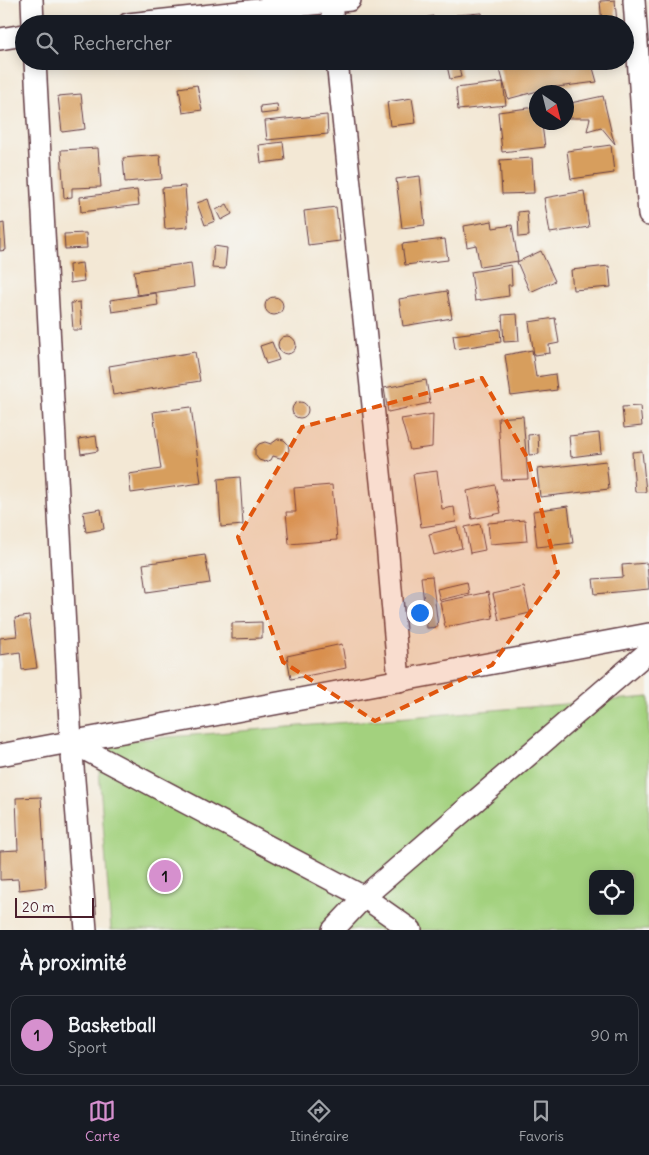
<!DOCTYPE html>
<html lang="fr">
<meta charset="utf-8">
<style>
:root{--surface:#171b24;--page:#242831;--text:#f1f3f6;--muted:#9ea1a6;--line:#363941;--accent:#d690ce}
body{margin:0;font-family:Delius,sans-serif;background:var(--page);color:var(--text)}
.controls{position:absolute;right:15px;bottom:15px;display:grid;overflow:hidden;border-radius:10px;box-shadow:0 2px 12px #0003}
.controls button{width:45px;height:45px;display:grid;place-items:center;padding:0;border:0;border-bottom:1px solid var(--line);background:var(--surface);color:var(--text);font:25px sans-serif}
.compass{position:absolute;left:529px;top:85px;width:45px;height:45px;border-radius:50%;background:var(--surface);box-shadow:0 2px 12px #0003;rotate:145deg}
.scale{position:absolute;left:15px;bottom:12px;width:79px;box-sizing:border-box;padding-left:5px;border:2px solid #4a1f2b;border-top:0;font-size:14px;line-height:18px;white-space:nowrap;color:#4a1f2b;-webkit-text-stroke:4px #f6f6f2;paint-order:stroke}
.you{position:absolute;left:419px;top:612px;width:18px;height:18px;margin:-12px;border:4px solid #fff;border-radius:50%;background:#1a73e8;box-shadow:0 0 0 8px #1a73e833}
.badge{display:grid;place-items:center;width:32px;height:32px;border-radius:50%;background:var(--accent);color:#111;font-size:16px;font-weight:700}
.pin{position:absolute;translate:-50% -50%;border:2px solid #fff;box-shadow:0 1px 5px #0006}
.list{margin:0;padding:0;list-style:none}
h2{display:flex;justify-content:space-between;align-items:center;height:65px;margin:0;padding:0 20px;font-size:21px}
h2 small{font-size:16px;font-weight:400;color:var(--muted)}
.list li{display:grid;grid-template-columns:32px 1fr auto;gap:15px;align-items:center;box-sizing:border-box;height:80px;margin:0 10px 10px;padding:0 10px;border:1px solid var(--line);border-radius:15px}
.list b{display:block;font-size:19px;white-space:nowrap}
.list p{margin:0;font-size:16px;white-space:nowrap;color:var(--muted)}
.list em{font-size:16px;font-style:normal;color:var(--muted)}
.icon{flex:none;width:28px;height:28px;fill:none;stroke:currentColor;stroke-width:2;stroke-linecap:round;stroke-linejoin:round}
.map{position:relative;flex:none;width:649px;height:930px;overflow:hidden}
.search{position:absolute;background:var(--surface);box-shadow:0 2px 12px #0003;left:15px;right:15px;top:15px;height:55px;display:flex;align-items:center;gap:12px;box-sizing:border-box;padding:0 18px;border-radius:28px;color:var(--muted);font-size:19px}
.sheet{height:155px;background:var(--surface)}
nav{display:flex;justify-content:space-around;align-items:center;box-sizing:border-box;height:70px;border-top:1px solid var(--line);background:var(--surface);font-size:14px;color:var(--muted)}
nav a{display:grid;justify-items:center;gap:2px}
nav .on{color:var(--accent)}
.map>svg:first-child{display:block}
.green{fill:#a3d17e;stroke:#767854;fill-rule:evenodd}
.building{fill:#d79e5d}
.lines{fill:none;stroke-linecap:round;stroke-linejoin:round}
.street-casing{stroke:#633d44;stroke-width:24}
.street{stroke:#fff;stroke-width:21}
.marked{fill:#e0560e;fill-opacity:0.2;stroke:#e0560e;stroke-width:4;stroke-dasharray:10 6;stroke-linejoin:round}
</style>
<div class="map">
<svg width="649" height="930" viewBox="0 0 649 930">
<rect width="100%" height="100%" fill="#f6f6f2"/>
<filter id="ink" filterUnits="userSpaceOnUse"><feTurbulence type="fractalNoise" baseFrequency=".02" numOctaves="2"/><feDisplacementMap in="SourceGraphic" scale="10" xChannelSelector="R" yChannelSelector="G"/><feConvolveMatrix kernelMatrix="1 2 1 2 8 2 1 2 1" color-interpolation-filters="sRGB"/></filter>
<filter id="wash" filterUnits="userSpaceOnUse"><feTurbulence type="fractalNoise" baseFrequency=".0096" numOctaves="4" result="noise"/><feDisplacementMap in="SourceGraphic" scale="20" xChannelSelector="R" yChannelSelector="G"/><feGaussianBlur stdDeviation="1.12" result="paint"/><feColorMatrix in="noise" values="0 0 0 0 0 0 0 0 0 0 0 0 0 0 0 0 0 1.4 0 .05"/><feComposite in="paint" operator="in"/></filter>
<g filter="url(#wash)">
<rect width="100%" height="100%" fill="#f3e8d5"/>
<!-- green -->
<path class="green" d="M 649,697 L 649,930 L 111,930 L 97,743 ZM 593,874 L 630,874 L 630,911 L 593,911 Z"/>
<g id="blocks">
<!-- building -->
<g class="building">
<path d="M 615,0 L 617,24 L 602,24 L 600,1 Z"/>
<path d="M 482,13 L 483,24 L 457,24 L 456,15 Z"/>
<path d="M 433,16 L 434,24 L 402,24 L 402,23 Z"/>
<path d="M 446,61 L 458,61 L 461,77 L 450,79 Z"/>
<path d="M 591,61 L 597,82 L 549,88 L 508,99 L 498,62 Z"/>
<path d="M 503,82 L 506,105 L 458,110 L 456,88 Z"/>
<path d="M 197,85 L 202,110 L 183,113 L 179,88 Z"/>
<path d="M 81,94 L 85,129 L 62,132 L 58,96 Z"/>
<path d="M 603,96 L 612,135 L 615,144 L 601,127 L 587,131 L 590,118 L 566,118 L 566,104 Z"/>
<path d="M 412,98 L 416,123 L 390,126 L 387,102 Z"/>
<path d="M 277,104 L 278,112 L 261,114 L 260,106 Z"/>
<path d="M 536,107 L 536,122 L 548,122 L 542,125 L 545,147 L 502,152 L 498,112 Z"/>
<path d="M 327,115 L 328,134 L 267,140 L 265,121 Z"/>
<path d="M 283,142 L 285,160 L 261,163 L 259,145 Z"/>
<path d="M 611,145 L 614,173 L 571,179 L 567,151 Z"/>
<path d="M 98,148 L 101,187 L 72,188 L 72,197 L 64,198 L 61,150 Z"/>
<path d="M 160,155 L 162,179 L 125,182 L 123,158 Z"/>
<path d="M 532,158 L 534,193 L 502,194 L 500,160 Z"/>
<path d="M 420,176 L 425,225 L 402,228 L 396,179 Z"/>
<path d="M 185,186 L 188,227 L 165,229 L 162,188 Z"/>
<path d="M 137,190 L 139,205 L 81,212 L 80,197 Z"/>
<path d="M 584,191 L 589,227 L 550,233 L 544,198 Z"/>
<path d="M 208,199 L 215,221 L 205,225 L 197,203 Z"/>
<path d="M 227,204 L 232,214 L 221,220 L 216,210 Z"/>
<path d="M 336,207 L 340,241 L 308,245 L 304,211 Z"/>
<path d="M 527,211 L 529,236 L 519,237 L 518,212 Z"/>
<path d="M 492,221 L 493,228 L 512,225 L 518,261 L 480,267 L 476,245 L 467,247 L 464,226 Z"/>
<path d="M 4,223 L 6,250 L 0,251 L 0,224 Z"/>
<path d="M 86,233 L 87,248 L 65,249 L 64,234 Z"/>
<path d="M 445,239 L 448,260 L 405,265 L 402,244 Z"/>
<path d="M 214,246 L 227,248 L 225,269 L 212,268 Z"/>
<path d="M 541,251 L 555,281 L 530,292 L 517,262 Z"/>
<path d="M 82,263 L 84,281 L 70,283 L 69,265 Z"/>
<path d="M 191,263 L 194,287 L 137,295 L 134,271 Z"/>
<path d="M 511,265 L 512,285 L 508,285 L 509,296 L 475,301 L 471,272 Z"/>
<path d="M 609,266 L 611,287 L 573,290 L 571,270 Z"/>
<path d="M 447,291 L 452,318 L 403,326 L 399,299 Z"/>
<path d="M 156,293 L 158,305 L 112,312 L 110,300 Z"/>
<circle cx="274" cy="306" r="9"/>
<path d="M 80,302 L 82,330 L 73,330 L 71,303 Z"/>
<path d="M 517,314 L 519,341 L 504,342 L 502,315 Z"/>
<path d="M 555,318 L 559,343 L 549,345 L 550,353 L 534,355 L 529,322 Z"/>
<path d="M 500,329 L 501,342 L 455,349 L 453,335 Z"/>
<circle cx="287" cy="345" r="9"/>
<path d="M 272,342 L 279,360 L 266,364 L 260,346 Z"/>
<path d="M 532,350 L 536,377 L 555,374 L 557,390 L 511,396 L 505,355 Z"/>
<path d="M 195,352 L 200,381 L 113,395 L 109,366 Z"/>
<path d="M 426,380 L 430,403 L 388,412 L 384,388 Z"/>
<circle cx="300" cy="410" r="8"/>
<path d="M 640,406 L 642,426 L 624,428 L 622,407 Z"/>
<path d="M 191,407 L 201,483 L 131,493 L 129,474 L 161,469 L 153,412 Z"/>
<path d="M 433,414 L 432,447 L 410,450 L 401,419 Z"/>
<path d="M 523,416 L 528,479 L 502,480 L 498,418 Z"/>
<path d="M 599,433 L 601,453 L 571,457 L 569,436 Z"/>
<path d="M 538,434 L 539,454 L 529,455 L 528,435 Z"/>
<path d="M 96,436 L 98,451 L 81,454 L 79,439 Z"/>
<path d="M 278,439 L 284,440 L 288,444 L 289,450 L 286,456 L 280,458 L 273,456 L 271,460 L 265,462 L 259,460 L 255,455 L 255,449 L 259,444 L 265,442 L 271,444 Z"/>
<path d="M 642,451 L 646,492 L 635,492 L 632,452 Z"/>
<path d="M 606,461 L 609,489 L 540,497 L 537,469 Z"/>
<path d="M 437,471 L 442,509 L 454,507 L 456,522 L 421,527 L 413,474 Z"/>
<path d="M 240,477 L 243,525 L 221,527 L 218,479 Z"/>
<path d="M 332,485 L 337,540 L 289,544 L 286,512 L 296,512 L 294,488 Z"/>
<path d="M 495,485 L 501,513 L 472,519 L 467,491 Z"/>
<path d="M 568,506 L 573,543 L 537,547 L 533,511 Z"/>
<path d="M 101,509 L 104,529 L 86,532 L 83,512 Z"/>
<path d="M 525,520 L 527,541 L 490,544 L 488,523 Z"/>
<path d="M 480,524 L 485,550 L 470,553 L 465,527 Z"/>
<path d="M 457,527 L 462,548 L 434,555 L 429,534 Z"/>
<path d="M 205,555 L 210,583 L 147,592 L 143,564 Z"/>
<path d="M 647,563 L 649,589 L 595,594 L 593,579 L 623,577 L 622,565 Z"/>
<path d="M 432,576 L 438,627 L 427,628 L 421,577 Z"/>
<path d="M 467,582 L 469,593 L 440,600 L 437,589 Z"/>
<path d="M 524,587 L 530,613 L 499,620 L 493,594 Z"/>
<path d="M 488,592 L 493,618 L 445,627 L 440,602 Z"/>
<path d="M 29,616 L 37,668 L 22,670 L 20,652 L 0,655 L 0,638 L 17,636 L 15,618 Z"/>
<path d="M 262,622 L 262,638 L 232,639 L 232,623 Z"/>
<path d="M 342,644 L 346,668 L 291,679 L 287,656 Z"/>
<path d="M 41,797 L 46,887 L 19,890 L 18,879 L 0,880 L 0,851 L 18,850 L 16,798 Z"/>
</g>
</g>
</g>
<g filter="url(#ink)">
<use href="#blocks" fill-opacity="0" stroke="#633d44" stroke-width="1"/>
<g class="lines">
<defs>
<g id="street">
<path d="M 32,0 L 33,24"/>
<path d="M 634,0 L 649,215"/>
<path d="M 331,2 L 333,24"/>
<path d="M 128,24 L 350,0"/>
<path d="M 0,39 L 24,35"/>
<path d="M 35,61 L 71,742 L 86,930"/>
<path d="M 337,61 L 385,520 L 399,681"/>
<path d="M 71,742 L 364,897 L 411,930"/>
<path d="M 0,755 L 649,634"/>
<path d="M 333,930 L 364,897 L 649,651"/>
</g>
</defs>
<!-- street casing -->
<use href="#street" class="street-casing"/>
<!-- street -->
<use href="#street" class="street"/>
</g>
</g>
<!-- marked area -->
<path class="marked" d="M 482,378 L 528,459 L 558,573 L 492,665 L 375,721 L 283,662 L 238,537 L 302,427 Z"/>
</svg>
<div class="controls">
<button><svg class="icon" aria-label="locate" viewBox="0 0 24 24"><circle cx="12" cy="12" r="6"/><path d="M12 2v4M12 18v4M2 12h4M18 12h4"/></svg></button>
</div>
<svg class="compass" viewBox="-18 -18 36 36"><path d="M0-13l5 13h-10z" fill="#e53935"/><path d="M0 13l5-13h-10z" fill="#9ea1a6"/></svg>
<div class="scale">20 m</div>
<div class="you"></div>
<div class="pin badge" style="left:165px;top:876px">1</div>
<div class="search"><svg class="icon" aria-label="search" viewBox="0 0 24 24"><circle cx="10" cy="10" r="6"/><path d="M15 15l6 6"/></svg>Rechercher</div>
</div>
<section class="sheet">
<h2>À proximité<small></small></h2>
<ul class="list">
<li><span class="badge">1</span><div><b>Basketball</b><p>Sport</p></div><em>90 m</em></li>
</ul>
</section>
<nav>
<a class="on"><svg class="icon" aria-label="map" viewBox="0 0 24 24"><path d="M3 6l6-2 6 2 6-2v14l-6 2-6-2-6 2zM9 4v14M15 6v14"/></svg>Carte</a>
<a><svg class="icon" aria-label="directions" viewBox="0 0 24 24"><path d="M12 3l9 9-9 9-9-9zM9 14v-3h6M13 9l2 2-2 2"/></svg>Itinéraire</a>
<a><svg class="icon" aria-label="saved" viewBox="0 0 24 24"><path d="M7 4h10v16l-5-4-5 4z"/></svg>Favoris</a>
</nav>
